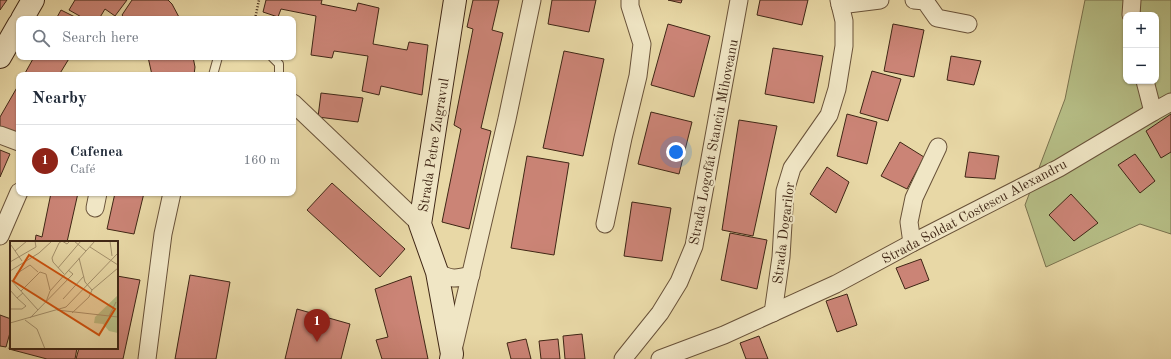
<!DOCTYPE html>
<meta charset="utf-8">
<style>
:root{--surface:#fff;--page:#f6f6f7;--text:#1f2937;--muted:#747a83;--line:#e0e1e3;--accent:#8f2418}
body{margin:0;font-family:"Old Standard TT",serif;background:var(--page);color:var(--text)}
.controls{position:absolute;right:12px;top:12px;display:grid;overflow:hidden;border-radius:8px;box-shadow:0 1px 3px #0004}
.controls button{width:36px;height:36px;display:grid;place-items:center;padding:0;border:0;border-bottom:1px solid var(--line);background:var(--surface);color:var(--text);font:20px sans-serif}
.you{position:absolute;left:676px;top:152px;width:14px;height:14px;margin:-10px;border:3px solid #fff;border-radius:50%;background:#1a73e8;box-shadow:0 0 0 6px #1a73e833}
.badge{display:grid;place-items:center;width:26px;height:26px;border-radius:50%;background:var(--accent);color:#fff;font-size:13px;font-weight:700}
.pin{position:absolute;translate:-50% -33px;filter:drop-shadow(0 1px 2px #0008)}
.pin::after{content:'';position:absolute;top:21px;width:14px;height:12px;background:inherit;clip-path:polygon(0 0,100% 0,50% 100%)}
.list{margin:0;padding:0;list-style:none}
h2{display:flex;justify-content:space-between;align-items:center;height:52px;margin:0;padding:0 16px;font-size:17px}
h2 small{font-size:13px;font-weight:400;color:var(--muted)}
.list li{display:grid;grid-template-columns:26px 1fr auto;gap:12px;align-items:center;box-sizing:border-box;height:72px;padding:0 16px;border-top:1px solid var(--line)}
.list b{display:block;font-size:15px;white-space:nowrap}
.list p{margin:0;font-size:13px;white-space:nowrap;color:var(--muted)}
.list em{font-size:13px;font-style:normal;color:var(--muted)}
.icon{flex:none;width:22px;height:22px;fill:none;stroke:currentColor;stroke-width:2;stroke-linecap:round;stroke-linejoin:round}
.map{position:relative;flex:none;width:1171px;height:359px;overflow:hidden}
.search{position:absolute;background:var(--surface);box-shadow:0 1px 3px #0004;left:16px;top:16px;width:280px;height:44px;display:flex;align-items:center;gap:10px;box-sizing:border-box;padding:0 14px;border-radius:8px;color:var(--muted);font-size:15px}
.panel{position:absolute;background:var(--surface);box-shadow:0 1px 3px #0004;left:16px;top:72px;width:280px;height:124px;border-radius:8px}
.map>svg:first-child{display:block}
.green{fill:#b6be86;stroke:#7a724e;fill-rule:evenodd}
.building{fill:#cb8476;stroke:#3f2615}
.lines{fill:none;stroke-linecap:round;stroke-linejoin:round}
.lane-casing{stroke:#695239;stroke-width:10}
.street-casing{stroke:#695239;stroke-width:19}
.secondary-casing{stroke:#3f2615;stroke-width:24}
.path{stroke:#3f2615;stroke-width:2.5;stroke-dasharray:1 2;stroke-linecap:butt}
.lane{stroke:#f0e6c5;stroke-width:8}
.street{stroke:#f0e6c5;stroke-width:17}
.secondary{stroke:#f0e6c5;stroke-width:22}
.labels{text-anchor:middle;stroke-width:4;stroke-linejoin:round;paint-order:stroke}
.street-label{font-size:14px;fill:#3f2615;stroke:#f0e6c5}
.inset-road{fill:none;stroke:#a4916c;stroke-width:1}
.view{fill:#cf510d;fill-opacity:0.15;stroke:#cf510d;stroke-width:2}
.inset-edge{fill:none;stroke:#3f2615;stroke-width:2}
</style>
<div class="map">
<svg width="1171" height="359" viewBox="0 0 1171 359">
<rect width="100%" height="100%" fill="#e8d8a6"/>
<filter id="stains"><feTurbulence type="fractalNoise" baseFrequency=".005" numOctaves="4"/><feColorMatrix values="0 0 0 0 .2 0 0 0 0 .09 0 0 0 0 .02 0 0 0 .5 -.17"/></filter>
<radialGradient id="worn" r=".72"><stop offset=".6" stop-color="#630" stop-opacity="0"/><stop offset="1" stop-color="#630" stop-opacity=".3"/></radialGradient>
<!-- green -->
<path class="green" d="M 1085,0 L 1171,0 L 1171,234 L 1140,224 L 1046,267 L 1025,205 L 1065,99 ZM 1126,15 L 1156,15 L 1156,81 L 1126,81 Z"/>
<!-- building -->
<g class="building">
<path d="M 0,0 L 7,0 L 0,10 Z"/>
<path d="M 75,0 L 127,0 L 115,16 L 105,9 L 99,19 L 85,19 L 69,10 Z"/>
<path d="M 132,0 L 168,0 L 172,4 L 180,19 L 125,19 L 122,15 Z"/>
<path d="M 266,0 L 322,0 L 321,4 L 356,11 L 358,3 L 379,8 L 373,44 L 407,50 L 409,42 L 428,45 L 422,95 L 381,86 L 379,95 L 362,91 L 368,56 L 334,51 L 332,58 L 311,55 L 316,16 L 281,9 L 278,17 L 263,12 Z"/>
<path d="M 473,0 L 499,0 L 492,30 L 503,33 L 481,128 L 491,131 L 469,229 L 442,222 L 461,129 L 454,125 L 473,29 L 467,27 Z"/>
<path d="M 552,0 L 596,0 L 589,32 L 548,24 Z"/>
<path d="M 668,0 L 682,0 L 681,3 Z"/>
<path d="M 760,0 L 808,0 L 802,25 L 757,15 Z"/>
<path d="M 61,10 L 79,19 L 56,19 Z"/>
<path d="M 668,24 L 710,36 L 694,97 L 651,85 Z"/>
<path d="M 893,24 L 924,30 L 914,77 L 884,71 Z"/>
<path d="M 773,48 L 823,56 L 814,103 L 765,94 Z"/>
<path d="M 564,51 L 604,59 L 583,156 L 543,148 Z"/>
<path d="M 951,56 L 981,61 L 974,85 L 947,80 Z"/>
<path d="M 34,57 L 70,57 L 59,75 L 24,75 Z"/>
<path d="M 148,57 L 193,57 L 195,67 L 194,75 L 152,75 Z"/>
<path d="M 872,71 L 901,79 L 888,121 L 860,113 Z"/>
<path d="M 19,84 L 19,136 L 0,127 L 0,117 Z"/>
<path d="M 321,93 L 363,98 L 358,122 L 318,117 Z"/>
<path d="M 651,112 L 692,122 L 679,174 L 638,164 Z"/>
<path d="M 847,114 L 877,122 L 867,164 L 837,156 Z"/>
<path d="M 1171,114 L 1171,152 L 1161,158 L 1146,131 Z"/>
<path d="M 739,120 L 777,126 L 753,236 L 722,230 Z"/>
<path d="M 900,142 L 924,157 L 907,189 L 881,176 Z"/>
<path d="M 0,150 L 10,154 L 0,177 Z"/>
<path d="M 969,152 L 999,156 L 995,179 L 965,177 Z"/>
<path d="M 1135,154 L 1155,181 L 1140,193 L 1118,165 Z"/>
<path d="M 527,156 L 569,163 L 554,255 L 511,248 Z"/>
<path d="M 827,167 L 849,182 L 836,213 L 810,194 Z"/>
<path d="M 332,183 L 405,249 L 380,277 L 307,210 Z"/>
<path d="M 51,193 L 78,193 L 67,242 L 35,242 L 36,235 L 42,237 Z"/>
<path d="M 115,193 L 144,193 L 134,234 L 107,229 Z"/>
<path d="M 1071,194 L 1098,223 L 1074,241 L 1049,215 Z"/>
<path d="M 632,202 L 671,208 L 662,261 L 624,256 Z"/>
<path d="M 730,233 L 767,240 L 757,289 L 721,280 Z"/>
<path d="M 921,259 L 929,280 L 905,289 L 896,268 Z"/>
<path d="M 190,275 L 230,282 L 216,359 L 175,359 Z"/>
<path d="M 117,276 L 140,280 L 123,359 L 76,359 L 79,348 L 117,348 Z"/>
<path d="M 411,276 L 428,359 L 382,359 L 376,340 L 388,337 L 375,289 Z"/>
<path d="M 847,294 L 857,325 L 837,332 L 826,301 Z"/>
<path d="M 297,309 L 350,324 L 341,359 L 285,359 Z"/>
<path d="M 0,315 L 11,319 L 11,329 L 6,347 L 0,346 Z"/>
<path d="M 582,334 L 585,359 L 565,359 L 563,336 Z"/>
<path d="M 759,336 L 768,359 L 746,359 L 740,343 Z"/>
<path d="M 11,339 L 11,348 L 77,348 L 75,359 L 47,359 L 9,349 Z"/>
<path d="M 526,339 L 531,359 L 511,359 L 507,343 Z"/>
<path d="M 558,339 L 560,359 L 541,359 L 539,341 Z"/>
</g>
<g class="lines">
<defs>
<g id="lane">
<path d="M 272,57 L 279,64 L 279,75"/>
<path d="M 213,75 L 218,57"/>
</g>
<g id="street">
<path d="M 914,0 L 925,1 L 937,18 L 968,24"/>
<path d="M 840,5 L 880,0"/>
<path d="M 1131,15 L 1132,0"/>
<path d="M 1145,81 L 1153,112"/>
<path d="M 293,103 L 420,224"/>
<path d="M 0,135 L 19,142"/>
<path d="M 95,208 L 98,193"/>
<path d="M 605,224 L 623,138 L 638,76 L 642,44 L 630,6 L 630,0"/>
<path d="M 0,236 L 19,192"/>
<path d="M 912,243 L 909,222 L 914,198 L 938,147"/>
<path d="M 437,272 C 451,280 456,279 471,275"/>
<path d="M 773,313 L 781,257 L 785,191 L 792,168 L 829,115 L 837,89 L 844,46 L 844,21 L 839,0"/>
<path d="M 453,350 L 507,119 L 532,0"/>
<path d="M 147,359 L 163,234 L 172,193"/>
<path d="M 623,359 L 660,313 L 679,282 L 694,246 L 739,0"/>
<path d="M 660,359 L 724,335 L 836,284 L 912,243 L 1059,168 L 1153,112 L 1171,102"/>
</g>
<g id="secondary">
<path d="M 22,19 L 33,0"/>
<path d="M 0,57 L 19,24"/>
<path d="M 451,359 L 452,354 L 437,272 L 420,224 L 455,0"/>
</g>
</defs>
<!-- lane casing -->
<use href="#lane" class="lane-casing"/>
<!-- street casing -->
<use href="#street" class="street-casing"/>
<!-- secondary casing -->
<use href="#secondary" class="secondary-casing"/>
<!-- path -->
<path class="path" d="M 255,19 L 259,0"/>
<!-- lane -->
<use href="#lane" class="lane"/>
<!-- street -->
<use href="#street" class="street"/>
<!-- secondary -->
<use href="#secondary" class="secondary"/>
</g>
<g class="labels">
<!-- street labels -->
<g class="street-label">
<text transform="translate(713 142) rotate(-79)" y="5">Strada Logofăt Stanciu Mihoveanu</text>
<text transform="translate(433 145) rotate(-81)" y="5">Strada Petre Zugravul</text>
<text transform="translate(974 211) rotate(-28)" y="5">Strada Soldat Costescu Alexandru</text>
<text transform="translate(783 233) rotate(-83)" y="5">Strada Dogarilor</text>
</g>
</g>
<!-- overview -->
<g transform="translate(10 241)">
<rect width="108" height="108" fill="#e8d8a6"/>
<path d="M 108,54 L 108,92 L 99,90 L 93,83 L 84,82 L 85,76 Z" fill="#b6be86"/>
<path class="inset-road" d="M 64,0 L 76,10M 100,0 L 102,15M 1,4 L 12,20M 80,6 L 108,24M 5,10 L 17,0M 69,17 L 75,41 L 82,49M 0,21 L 26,6 L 25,0M 48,27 L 71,0M 0,30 L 29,12 L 42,0M 6,33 L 20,24 L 28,31M 54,33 L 43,21 L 42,17 L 49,2 L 52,0 L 57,3 L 60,0M 0,38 L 28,69M 0,49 L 7,57 L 13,52M 11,50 L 30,31 L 36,33 L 40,49M 53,58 L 74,35M 36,61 L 40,50 L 85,0M 0,68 L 12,68 L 16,65 L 7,57M 47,69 L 108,76M 62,72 L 79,56 L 82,49 L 108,27M 99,75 L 106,61M 20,77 L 63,33 L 58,29M 15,79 L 27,88 L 35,108M 0,82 L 56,66 L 108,12"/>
<path class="view" d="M 19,14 L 105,68 L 89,94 L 3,40 Z"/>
<rect width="108" height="108" class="inset-edge"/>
</g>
<rect width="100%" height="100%" filter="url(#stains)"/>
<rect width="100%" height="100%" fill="url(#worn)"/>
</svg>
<div class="controls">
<button>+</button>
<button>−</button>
</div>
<div class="you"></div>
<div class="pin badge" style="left:317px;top:342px">1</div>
<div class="search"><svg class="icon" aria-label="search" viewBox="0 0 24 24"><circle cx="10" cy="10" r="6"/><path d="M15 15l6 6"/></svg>Search here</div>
<section class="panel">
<h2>Nearby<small></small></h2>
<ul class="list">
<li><span class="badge">1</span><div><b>Cafenea</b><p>Café</p></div><em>160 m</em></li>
</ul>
</section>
</div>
